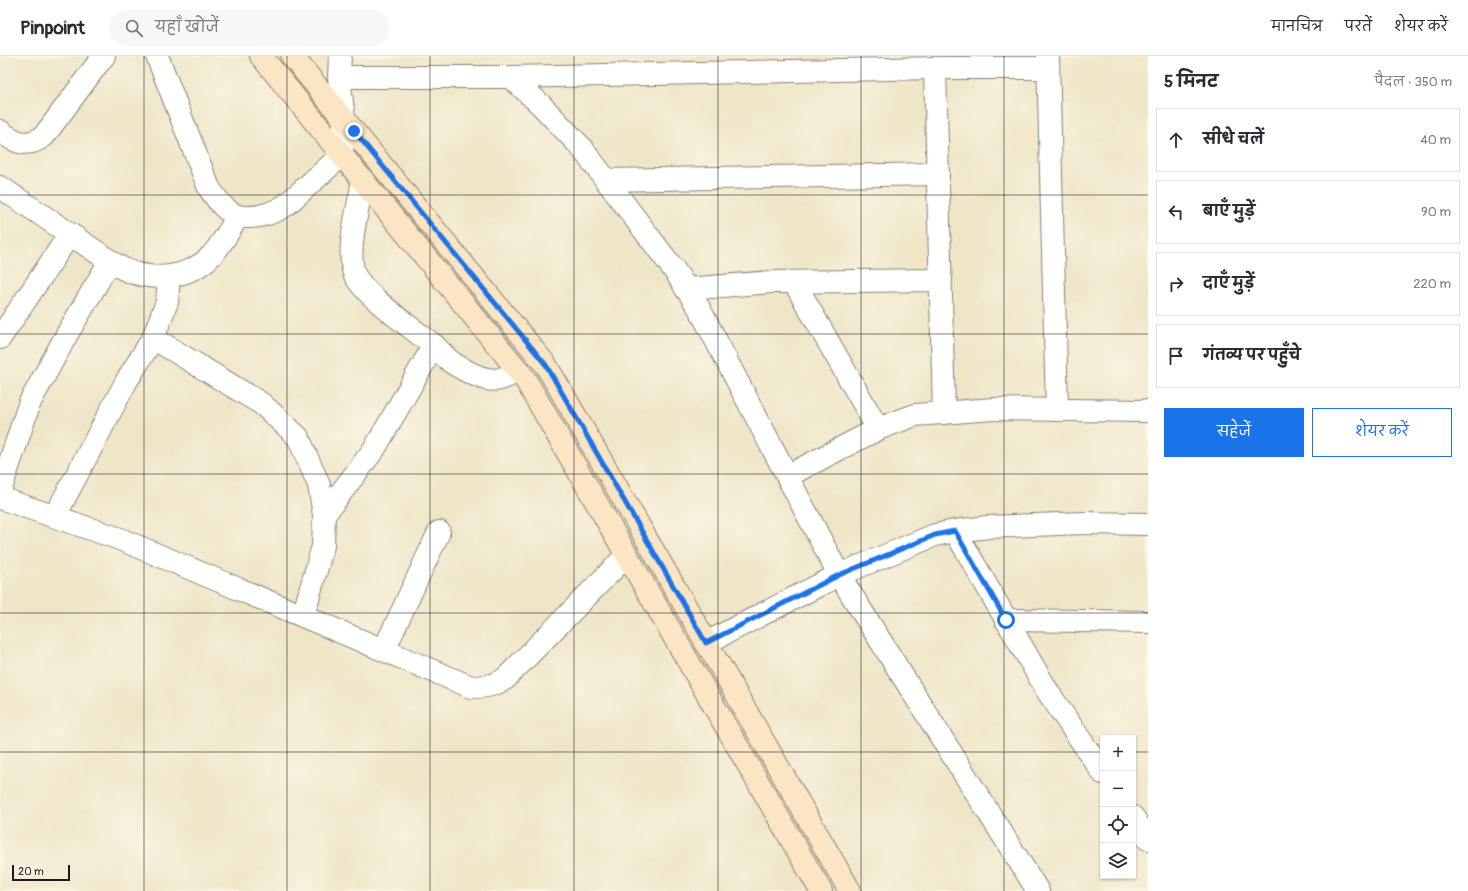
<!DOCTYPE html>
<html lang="hi">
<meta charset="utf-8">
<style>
:root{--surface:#fff;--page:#f7f7f7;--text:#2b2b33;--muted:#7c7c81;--line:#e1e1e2;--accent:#1a73e8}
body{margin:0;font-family:Pangolin,"Playpen Sans Deva",sans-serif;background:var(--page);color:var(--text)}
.controls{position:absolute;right:12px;bottom:12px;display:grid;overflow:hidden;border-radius:0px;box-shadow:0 1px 3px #0004}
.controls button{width:36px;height:36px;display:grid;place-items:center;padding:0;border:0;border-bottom:1px solid var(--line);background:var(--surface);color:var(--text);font:20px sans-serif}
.scale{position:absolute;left:12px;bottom:10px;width:58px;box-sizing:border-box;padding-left:4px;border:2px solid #1c1c1c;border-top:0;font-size:11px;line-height:14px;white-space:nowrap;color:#1c1c1c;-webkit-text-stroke:3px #fcf5e5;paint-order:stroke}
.stop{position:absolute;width:12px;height:12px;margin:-9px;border:3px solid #1a73e8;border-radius:50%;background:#fff}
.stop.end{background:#1a73e8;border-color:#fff;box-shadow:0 1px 4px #0008}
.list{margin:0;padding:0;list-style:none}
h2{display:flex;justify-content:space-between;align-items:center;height:52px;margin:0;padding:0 16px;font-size:17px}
h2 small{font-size:13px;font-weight:400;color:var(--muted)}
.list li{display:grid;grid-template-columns:26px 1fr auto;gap:12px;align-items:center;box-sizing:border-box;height:64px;margin:0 8px 8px;padding:0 8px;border:1px solid var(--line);border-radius:0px}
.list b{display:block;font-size:15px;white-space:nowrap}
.list em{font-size:13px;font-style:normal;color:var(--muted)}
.actions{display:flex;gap:8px;padding:12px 16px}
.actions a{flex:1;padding:9px 0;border:1px solid var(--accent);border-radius:0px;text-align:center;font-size:14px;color:var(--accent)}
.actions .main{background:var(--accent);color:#fff}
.icon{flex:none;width:22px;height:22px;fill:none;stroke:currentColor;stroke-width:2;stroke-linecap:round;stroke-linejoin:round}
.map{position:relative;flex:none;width:1148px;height:835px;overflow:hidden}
header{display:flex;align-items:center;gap:24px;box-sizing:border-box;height:56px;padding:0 20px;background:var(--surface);border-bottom:1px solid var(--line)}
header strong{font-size:19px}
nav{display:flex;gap:22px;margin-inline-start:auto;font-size:14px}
.search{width:280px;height:36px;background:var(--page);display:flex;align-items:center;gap:10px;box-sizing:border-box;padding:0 14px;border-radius:22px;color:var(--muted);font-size:15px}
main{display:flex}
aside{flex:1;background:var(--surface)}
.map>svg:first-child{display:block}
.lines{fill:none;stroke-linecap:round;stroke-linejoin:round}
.street-casing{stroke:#868172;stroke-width:24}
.secondary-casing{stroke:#868172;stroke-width:24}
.street{stroke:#fff;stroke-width:22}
.secondary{stroke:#fce5c4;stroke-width:22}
.route{stroke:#1a73e8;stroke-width:5}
.grid{fill:none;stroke:#1c1c1c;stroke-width:1;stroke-opacity:0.55}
</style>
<header>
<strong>Pinpoint</strong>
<div class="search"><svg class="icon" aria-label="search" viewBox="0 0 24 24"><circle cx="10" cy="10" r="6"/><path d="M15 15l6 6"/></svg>यहाँ खोजें</div>
<nav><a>मानचित्र</a><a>परतें</a><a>शेयर करें</a></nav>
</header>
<main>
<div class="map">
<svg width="1148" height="835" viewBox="0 0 1148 835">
<rect width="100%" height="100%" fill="#fcf5e5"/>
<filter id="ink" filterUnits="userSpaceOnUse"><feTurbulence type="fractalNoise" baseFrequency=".025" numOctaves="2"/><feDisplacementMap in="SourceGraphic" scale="8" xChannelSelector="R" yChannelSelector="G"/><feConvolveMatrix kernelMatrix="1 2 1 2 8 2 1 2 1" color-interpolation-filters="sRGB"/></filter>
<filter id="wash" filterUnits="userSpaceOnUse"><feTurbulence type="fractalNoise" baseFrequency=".012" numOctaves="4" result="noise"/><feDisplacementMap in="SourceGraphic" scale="16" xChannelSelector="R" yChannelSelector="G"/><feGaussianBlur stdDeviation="0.9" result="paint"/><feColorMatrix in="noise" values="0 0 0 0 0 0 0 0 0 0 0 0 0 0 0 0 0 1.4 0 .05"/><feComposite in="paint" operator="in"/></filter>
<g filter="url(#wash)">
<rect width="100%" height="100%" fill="#efe6c8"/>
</g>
<g filter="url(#ink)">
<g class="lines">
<defs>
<g id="street">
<path d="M 157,0 L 209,132 C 216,142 225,156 238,160 C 241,161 245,161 248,161 C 263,161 274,157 286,149 L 342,99 L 344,62 L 339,21 L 340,0"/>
<path d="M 1048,0 L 1057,354"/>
<path d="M 935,12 L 944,357"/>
<path d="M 339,21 L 511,21 L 935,12 L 1047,12"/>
<path d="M 511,21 L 542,50 L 581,91 L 675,215 L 699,252 L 839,519 L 1038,835"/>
<path d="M 0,75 C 16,87 27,92 44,80 L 96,10 L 104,0"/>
<path d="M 363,124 C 359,149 346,194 354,217 C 362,238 413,273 432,288 C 440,294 446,303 454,308 C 464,314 476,321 487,323 C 499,326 509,320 518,314"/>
<path d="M 606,124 L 938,118"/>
<path d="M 0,131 L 110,205 C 115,208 121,212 126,214 C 155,226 190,222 212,199 C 222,188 230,173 238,160"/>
<path d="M 794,226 L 878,373"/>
<path d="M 686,233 L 771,226 L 941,224"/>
<path d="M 0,282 L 70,178"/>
<path d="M 153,282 L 262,348 L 298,381 L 319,429 L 324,459 L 323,490 L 303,560"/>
<path d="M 787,420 L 878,373 L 915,359 L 993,353 L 1148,355"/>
<path d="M 0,435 L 30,346 L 66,280 L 110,205"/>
<path d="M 0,442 L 120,483 L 471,631 C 485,631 493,630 505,623 L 627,499"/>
<path d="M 324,459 L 375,392 L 434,289"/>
<path d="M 55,460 L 126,326 L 153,282 L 167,246 L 169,221"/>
<path d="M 955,475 L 1048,636 L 1103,717"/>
<path d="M 1006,564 L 1148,566"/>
<path d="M 706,587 L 839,519 L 935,479 L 955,475 L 988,471 L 1083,467 L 1148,468"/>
<path d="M 384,594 L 439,476"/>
<path d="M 1133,761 L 1148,783"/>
</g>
<g id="secondary">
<path d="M 261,0 L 525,323 L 821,835"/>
<path d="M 292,0 L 546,309 L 850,835"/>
</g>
</defs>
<!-- street casing -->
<use href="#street" class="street-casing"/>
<!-- secondary casing -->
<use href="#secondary" class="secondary-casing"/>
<!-- street -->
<use href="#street" class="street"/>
<!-- secondary -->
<use href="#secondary" class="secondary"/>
</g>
</g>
<g class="lines" filter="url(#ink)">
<!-- route -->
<path class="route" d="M 354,75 L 546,309 L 706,587 L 839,519 L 935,479 L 955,475 L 1006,564"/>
</g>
<!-- grid -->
<path class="grid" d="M 144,0 L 144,835M 287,0 L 287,835M 430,0 L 430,835M 574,0 L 574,835M 718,0 L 718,835M 861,0 L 861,835M 1004,0 L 1004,835M 0,139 L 1148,139M 0,278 L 1148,278M 0,418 L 1148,418M 0,557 L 1148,557M 0,696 L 1103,696M 1133,696 L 1148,696"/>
</svg>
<div class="controls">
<button>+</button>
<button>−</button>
<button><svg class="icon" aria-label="locate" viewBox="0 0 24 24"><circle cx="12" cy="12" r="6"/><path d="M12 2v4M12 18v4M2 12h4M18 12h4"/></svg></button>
<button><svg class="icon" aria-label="layers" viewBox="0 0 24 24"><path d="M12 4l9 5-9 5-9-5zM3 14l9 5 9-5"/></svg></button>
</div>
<div class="scale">20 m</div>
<div class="stop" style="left:1006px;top:564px"></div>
<div class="stop end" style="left:354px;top:75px"></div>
</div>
<aside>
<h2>5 मिनट<small>पैदल · 350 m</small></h2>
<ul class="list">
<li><svg class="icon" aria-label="ahead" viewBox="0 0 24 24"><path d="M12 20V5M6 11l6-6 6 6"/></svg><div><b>सीधे चलें</b></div><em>40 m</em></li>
<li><svg class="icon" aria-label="left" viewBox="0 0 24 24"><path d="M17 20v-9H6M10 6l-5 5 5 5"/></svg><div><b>बाएँ मुड़ें</b></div><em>90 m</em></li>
<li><svg class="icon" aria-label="right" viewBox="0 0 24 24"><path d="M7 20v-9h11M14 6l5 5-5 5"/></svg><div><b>दाएँ मुड़ें</b></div><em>220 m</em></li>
<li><svg class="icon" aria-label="arrive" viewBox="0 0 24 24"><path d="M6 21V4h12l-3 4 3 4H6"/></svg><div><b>गंतव्य पर पहुँचे</b></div></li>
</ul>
<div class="actions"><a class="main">सहेजें</a><a>शेयर करें</a></div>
</aside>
</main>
